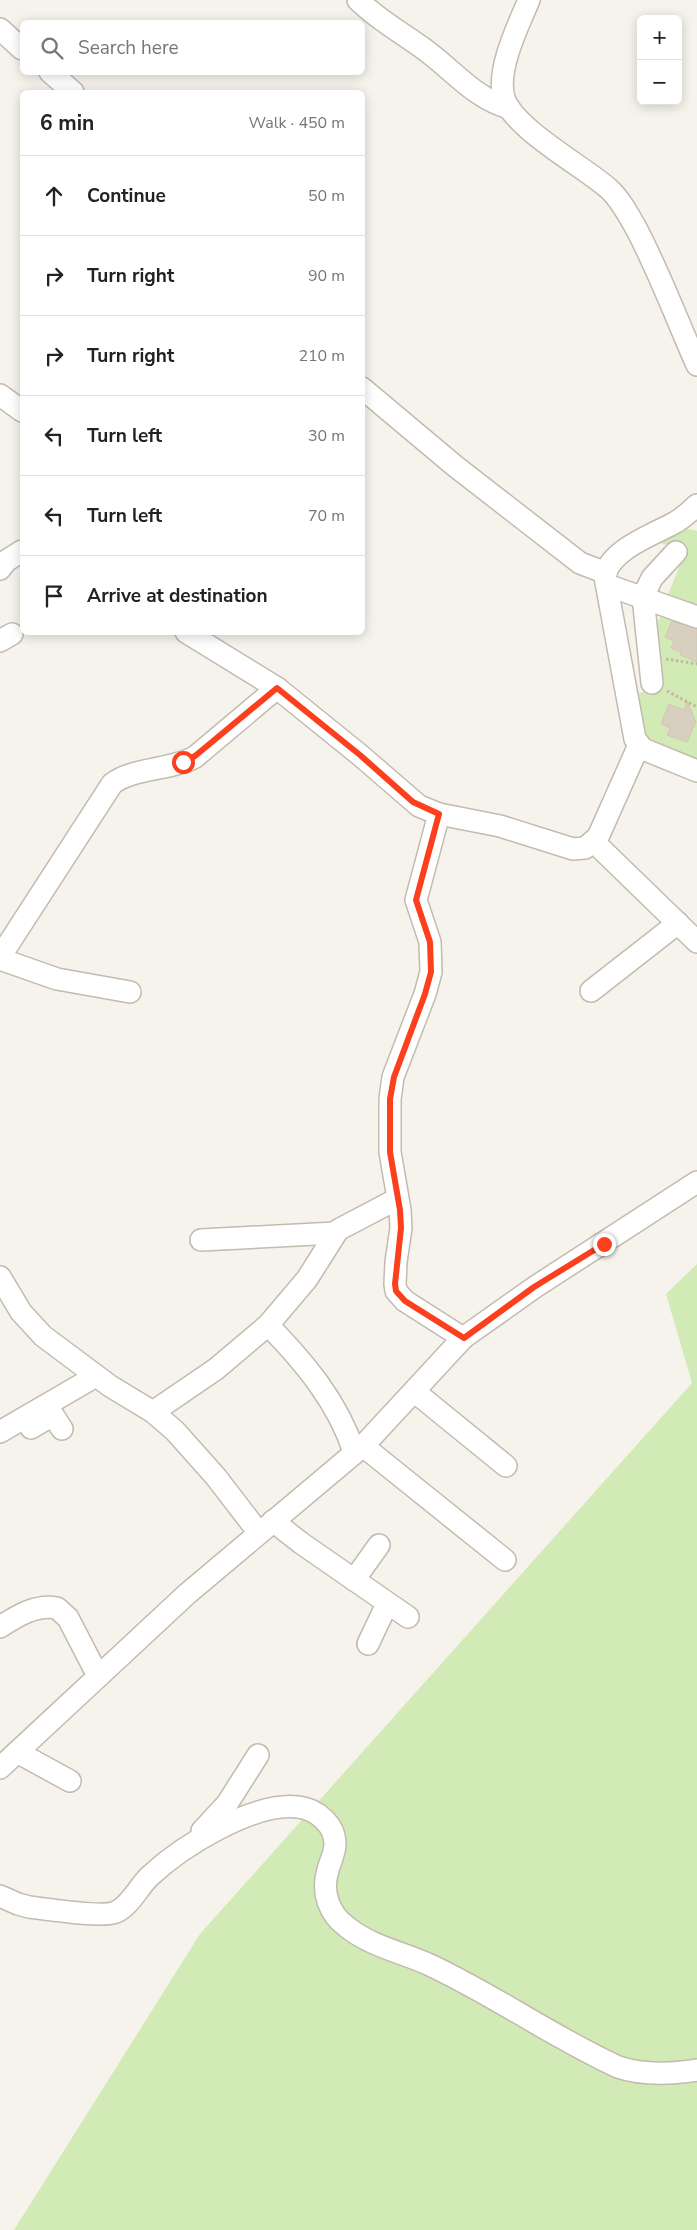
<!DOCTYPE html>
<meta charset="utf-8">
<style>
:root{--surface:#fff;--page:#f2f2f2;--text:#222;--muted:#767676;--line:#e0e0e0}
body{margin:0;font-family:"Nunito Sans",sans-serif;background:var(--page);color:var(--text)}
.controls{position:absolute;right:15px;top:15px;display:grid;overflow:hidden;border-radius:8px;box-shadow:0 2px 12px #0003}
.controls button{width:45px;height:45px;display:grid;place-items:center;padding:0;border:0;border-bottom:1px solid var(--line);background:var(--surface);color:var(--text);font:25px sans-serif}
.stop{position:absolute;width:15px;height:15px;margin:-11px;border:4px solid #fc3f1d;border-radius:50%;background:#fff}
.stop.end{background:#fc3f1d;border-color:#fff;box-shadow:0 1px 5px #0008}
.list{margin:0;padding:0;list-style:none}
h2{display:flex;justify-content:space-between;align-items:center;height:65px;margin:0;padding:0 20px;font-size:21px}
h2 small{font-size:16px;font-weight:400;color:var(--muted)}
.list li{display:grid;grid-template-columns:32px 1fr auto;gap:15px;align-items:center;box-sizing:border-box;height:80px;padding:0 20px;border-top:1px solid var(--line)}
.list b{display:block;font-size:19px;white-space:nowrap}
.list em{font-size:16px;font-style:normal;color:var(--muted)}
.icon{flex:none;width:28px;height:28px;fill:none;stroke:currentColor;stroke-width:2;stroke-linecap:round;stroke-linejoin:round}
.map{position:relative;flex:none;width:697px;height:2230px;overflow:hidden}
.search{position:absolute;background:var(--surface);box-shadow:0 2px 12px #0003;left:20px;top:20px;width:345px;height:55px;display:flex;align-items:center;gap:12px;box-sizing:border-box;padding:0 18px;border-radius:8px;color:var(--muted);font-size:19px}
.panel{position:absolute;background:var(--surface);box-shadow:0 2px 12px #0003;left:20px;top:90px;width:345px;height:545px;border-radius:8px}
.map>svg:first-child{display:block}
.green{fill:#d2eab5}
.building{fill:#d8cfc1;stroke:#d3c7b4}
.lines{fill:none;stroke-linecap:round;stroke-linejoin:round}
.minor-casing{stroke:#c2bbae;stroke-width:24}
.path{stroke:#c4b79f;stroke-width:3;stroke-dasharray:2.5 2.5;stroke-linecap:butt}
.minor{stroke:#fff;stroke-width:21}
.route{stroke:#fc3f1d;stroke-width:6}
</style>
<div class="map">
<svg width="697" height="2230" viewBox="0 0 697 2230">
<rect width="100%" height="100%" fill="#f6f3ec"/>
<!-- green -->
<g class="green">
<path d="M 681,527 L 697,531 L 697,610 L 666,599 L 685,553 L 656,541 Z"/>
<path d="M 664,612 L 697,622 L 697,762 L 648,738 L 642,720 L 637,694 L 651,690 C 652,666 647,632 664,612 Z"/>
<path d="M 697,1264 L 697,2230 L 14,2230 L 200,1934 L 692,1383 L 666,1294 Z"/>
</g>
<!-- building -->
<g class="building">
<path d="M 672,621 L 697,629 L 697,662 L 680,655 L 681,652 L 671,648 L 674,641 L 665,637 Z"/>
<path d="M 687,701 L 696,722 L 687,742 L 667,735 L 670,728 L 661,724 L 669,704 L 684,710 Z"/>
</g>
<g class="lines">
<defs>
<g id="minor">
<path d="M 358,0 C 378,20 401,32 424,49 C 453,70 474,98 509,108"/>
<path d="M 529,0 C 518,26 496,70 504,98 C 514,129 583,166 609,189 C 621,200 629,216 637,230 C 660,274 677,320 697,365"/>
<path d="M 0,29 L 22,49"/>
<path d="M 50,72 L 73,92"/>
<path d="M 362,388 L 455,466 L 580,563 L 606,573"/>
<path d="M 0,395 L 22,411"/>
<path d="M 697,505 C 691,511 684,517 676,522 C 655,534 608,550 605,577 L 635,739 L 643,749 L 697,771"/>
<path d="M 0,569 L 6,561 L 22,551"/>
<path d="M 607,585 L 697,617"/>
<path d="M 186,632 L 277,688 L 360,755 L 419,806 L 439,814 L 500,826 L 573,849 L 585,848 L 598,837 L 639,745"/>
<path d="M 0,641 L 12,634"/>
<path d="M 652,683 L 643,597 L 652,578 L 676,552"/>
<path d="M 439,814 L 416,900 L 430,942 L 431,972 L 425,994 L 393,1077 L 390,1099 L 390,1152 L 400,1210 L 401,1228 L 396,1262 L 395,1284 L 396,1291 L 405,1301 L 463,1338"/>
<path d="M 594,842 L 697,942"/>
<path d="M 0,957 L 112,784 C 131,768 172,770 195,757 L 277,688"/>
<path d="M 0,959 L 57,979 L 130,992"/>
<path d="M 591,991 L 678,923"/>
<path d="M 201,1240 L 335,1233"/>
<path d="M 0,1277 L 21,1312 L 43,1336 L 110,1386 L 153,1412 L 175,1431 L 216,1477 L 259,1533"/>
<path d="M 268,1325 C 304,1362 338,1402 354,1452"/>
<path d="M 415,1392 L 506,1466"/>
<path d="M 153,1412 L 216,1369 L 268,1325 L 307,1279 L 338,1230 L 397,1199"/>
<path d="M 31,1428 L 53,1415 L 62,1429"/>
<path d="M 0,1432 L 96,1376"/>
<path d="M 363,1446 L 505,1560"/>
<path d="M 273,1521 L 301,1543 L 408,1617"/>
<path d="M 354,1580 L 379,1545"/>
<path d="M 0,1627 C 17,1616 36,1604 57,1608 L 68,1618 L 98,1676"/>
<path d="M 368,1644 L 387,1604"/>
<path d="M 17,1752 L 70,1781"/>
<path d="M 0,1768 L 187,1594 L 363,1446 L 463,1338 L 535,1287 L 697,1182"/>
<path d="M 202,1831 L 227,1804 L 258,1755"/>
<path d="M 0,1896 L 18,1904 L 29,1907 C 46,1909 103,1918 116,1912 C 130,1906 139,1886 150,1876 C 182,1846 253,1802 298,1807 C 317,1809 335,1825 335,1844 C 335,1853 330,1862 328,1870 C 321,1892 329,1914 347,1927 C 372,1947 402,1952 430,1965 C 494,1995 553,2037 618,2067 C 642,2075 672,2074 697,2070"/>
</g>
</defs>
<!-- minor casing -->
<use href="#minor" class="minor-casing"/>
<!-- path -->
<g class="path">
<path d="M 666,659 L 697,664"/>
<path d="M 667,691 L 697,707"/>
</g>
<!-- minor -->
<use href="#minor" class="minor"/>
</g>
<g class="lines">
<!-- route -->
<path class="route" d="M 183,762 L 195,756 L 277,688 L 360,755 L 413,802 L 439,814 L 416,900 L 430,942 L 431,972 L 425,994 L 394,1077 L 390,1099 L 390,1152 L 400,1210 L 401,1228 L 395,1284 L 396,1291 L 405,1301 L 464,1338 L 534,1287 L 604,1244"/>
</g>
</svg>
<div class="controls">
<button>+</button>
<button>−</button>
</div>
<div class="stop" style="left:183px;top:762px"></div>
<div class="stop end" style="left:604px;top:1244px"></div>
<div class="search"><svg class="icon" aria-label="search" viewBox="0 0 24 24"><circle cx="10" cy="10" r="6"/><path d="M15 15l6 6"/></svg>Search here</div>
<section class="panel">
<h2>6 min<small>Walk · 450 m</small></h2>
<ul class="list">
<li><svg class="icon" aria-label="ahead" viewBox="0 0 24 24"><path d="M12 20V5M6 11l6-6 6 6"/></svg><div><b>Continue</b></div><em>50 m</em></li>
<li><svg class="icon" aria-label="right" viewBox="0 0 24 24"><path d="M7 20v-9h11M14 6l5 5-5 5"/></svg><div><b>Turn right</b></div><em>90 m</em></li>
<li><svg class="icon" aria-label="right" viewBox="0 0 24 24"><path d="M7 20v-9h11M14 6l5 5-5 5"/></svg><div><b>Turn right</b></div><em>210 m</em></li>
<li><svg class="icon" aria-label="left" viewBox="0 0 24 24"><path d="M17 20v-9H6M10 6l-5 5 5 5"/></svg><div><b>Turn left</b></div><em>30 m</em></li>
<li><svg class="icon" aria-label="left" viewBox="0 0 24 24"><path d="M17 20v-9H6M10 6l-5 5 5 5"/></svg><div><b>Turn left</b></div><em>70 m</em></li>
<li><svg class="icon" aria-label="arrive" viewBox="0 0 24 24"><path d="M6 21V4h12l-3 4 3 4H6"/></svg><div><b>Arrive at destination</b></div></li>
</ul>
</section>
</div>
